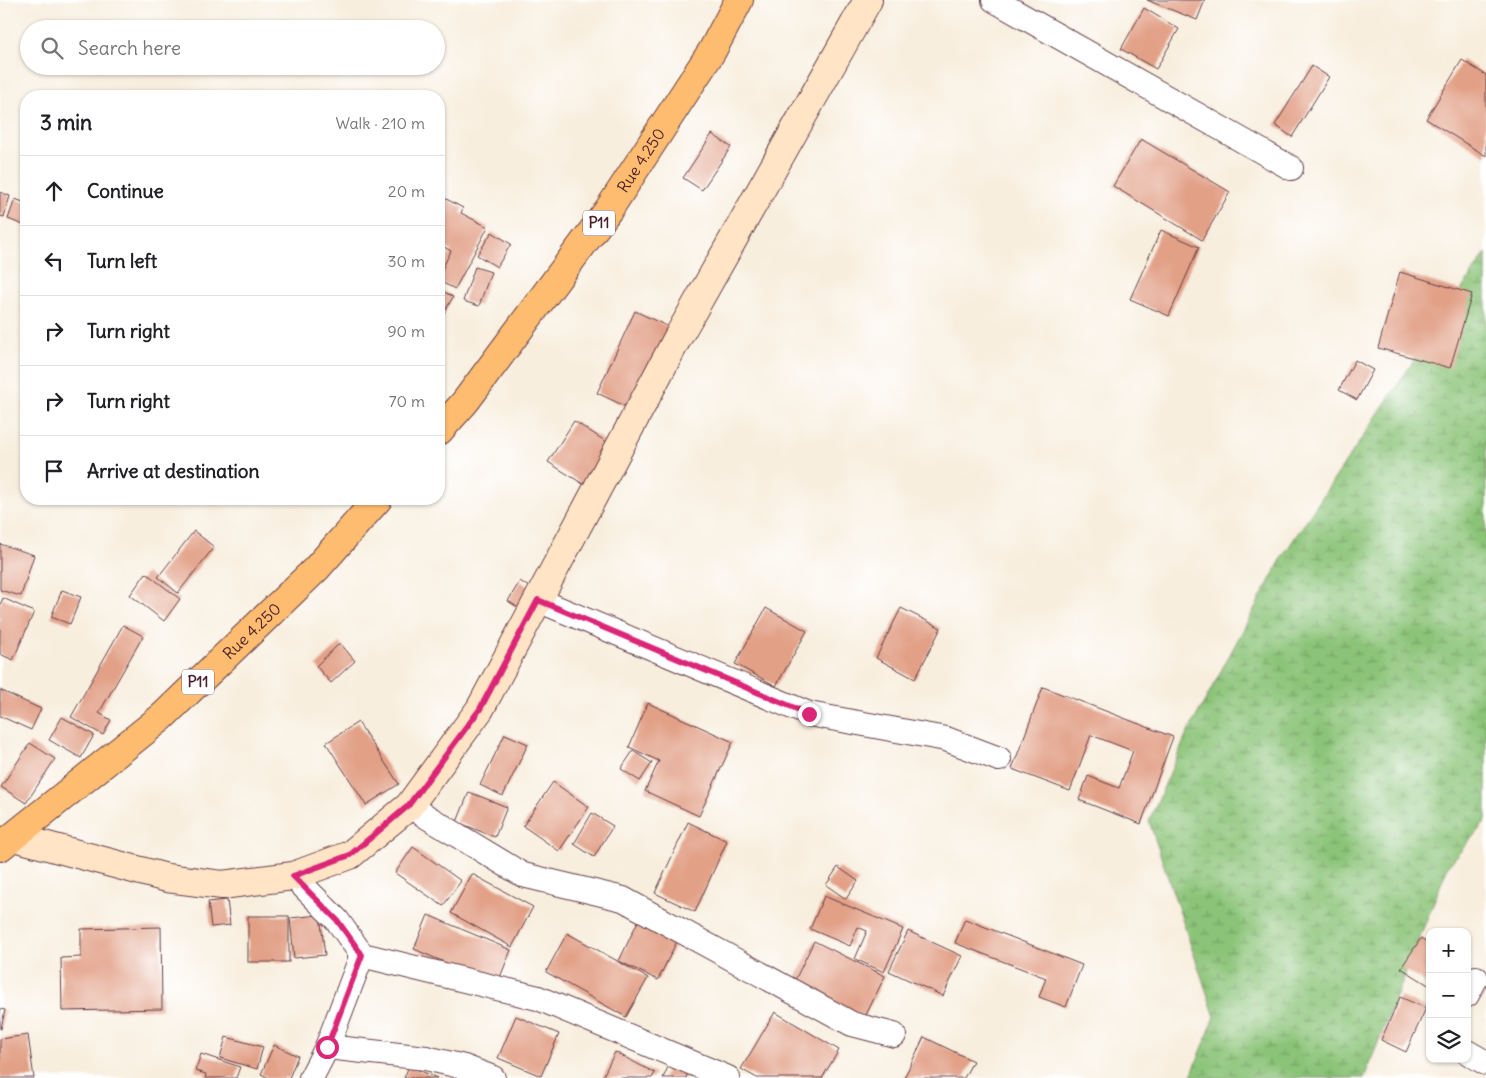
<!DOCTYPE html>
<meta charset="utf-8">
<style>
:root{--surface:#fff;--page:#f6f6f6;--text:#202124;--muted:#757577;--line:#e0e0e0}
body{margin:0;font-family:Delius,sans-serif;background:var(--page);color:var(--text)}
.controls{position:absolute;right:15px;bottom:15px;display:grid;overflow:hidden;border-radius:10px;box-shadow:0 1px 4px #0004}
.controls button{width:45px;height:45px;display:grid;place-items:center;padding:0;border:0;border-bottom:1px solid var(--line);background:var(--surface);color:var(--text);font:25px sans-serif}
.stop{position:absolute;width:15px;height:15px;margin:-11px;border:4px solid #db2777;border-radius:50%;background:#fff}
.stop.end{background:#db2777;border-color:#fff;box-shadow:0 1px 5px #0008}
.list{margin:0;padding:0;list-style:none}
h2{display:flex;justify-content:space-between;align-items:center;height:65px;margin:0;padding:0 20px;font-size:21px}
h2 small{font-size:16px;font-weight:400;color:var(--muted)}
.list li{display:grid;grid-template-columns:32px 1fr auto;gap:15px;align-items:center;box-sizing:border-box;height:70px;padding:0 20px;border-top:1px solid var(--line)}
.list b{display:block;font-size:19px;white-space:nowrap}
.list em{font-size:16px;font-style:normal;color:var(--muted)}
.icon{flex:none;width:28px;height:28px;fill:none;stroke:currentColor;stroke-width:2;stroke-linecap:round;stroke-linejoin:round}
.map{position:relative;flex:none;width:1486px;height:1078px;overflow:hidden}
.search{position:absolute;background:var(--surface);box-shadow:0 1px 4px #0004;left:20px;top:20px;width:425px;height:55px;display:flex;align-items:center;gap:12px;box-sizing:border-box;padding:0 18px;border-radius:28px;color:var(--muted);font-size:19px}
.panel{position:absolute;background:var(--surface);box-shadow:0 1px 4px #0004;left:20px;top:90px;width:425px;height:415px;border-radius:20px}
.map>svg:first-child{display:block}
.wetland{fill:url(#wetland-marsh);stroke:#6a7252}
.building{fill:#e2a087}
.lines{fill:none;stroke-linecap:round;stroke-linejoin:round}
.street-casing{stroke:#643e46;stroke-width:26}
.secondary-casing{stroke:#643e46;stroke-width:30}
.primary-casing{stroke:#643e46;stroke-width:30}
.street{stroke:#fff;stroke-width:24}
.secondary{stroke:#ffe4c6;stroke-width:28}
.primary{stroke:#febc70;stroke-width:28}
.route{stroke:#db2777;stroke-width:6}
.labels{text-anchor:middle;stroke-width:4.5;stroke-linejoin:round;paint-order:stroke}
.shield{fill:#fff;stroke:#80626b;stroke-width:1}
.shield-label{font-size:15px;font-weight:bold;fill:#4a1f2b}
.street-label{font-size:16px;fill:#4a1f2b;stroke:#fff}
</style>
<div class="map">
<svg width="1486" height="1078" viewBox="0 0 1486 1078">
<defs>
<pattern id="wetland-marsh" width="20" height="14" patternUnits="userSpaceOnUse" patternTransform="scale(1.25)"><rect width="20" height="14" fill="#8bc478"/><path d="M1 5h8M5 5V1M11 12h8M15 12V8" fill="none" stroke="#749f63"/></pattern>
</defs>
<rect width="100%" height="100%" fill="#fff"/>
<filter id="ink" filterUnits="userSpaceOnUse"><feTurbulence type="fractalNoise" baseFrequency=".02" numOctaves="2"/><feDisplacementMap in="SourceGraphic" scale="10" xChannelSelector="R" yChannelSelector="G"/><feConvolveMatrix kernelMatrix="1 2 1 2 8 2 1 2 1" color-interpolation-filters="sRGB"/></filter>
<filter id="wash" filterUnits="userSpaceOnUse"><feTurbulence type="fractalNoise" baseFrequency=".0096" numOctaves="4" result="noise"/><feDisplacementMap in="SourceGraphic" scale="20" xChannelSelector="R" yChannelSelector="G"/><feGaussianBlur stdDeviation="1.12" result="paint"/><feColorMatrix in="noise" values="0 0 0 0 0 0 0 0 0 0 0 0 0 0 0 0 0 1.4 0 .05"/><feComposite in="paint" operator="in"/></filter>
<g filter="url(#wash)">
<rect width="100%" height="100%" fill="#f8eede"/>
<!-- wetland -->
<path class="wetland" d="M 1486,253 L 1486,821 L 1448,866 L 1364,1078 L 1190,1078 L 1215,1017 L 1149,821 L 1187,734 L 1284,554 Z"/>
<g id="blocks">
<!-- building -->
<g class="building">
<path d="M 1147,0 L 1205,0 L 1197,20 Z"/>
<path d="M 1144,8 L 1179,29 L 1156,69 L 1121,49 Z"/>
<path d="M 1462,60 L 1486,75 L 1486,156 L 1426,119 Z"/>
<path d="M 1312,66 L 1329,77 L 1292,137 L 1275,125 Z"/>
<path d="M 712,134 L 731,147 L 702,190 L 683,178 Z"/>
<path d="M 1141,139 L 1230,192 L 1202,240 L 1113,186 Z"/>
<path d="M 0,192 L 10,196 L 4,217 L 0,216 Z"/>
<path d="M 439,195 L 463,208 L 461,213 L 488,227 L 455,289 L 439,281 L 439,275 L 451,251 L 439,244 Z"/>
<path d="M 15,199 L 26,203 L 26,226 L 8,219 Z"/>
<path d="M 1161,230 L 1199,247 L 1169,316 L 1130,299 Z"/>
<path d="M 492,232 L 511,244 L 497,267 L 477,255 Z"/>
<path d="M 475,267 L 491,272 L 479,306 L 463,301 Z"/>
<path d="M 1400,272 L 1472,294 L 1450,368 L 1378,348 Z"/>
<path d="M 439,289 L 453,297 L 439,322 Z"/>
<path d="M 635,311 L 669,327 L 631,409 L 597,393 Z"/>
<path d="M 1355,360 L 1373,370 L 1357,400 L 1339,390 Z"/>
<path d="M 574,421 L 616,448 L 591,489 L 548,462 Z"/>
<path d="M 194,531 L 214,547 L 178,593 L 158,577 Z"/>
<path d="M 0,544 L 34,555 L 21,596 L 0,590 Z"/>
<path d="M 146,573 L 180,599 L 164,621 L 130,595 Z"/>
<path d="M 520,581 L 532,589 L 520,609 L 508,601 Z"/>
<path d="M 62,590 L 81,597 L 70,624 L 51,617 Z"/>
<path d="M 3,598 L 34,612 L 13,660 L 0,654 L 0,605 Z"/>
<path d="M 766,608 L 807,631 L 776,686 L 735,664 Z"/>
<path d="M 901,608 L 941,628 L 915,679 L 876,658 Z"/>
<path d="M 123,625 L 143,636 L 99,713 L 111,720 L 103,735 L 71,717 Z"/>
<path d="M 340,643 L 355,661 L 331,683 L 316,666 Z"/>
<path d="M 1043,687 L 1173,737 L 1141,824 L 1079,800 L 1088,776 L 1119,788 L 1133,751 L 1091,735 L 1070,791 L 1012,769 Z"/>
<path d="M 0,690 L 41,709 L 31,730 L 0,716 Z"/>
<path d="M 648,703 L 733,742 L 699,816 L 645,791 L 659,761 L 629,747 Z"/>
<path d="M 62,717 L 94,735 L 81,758 L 49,740 Z"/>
<path d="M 358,722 L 399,784 L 366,805 L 326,743 Z"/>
<path d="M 505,734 L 528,744 L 503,796 L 480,785 Z"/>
<path d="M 30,743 L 55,759 L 26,803 L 1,787 Z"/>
<path d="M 633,751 L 652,763 L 640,781 L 621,769 Z"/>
<path d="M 553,782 L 589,807 L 559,851 L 523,826 Z"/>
<path d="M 469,792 L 507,807 L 495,837 L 457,822 Z"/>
<path d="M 592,813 L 613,826 L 594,857 L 574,844 Z"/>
<path d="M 688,822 L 727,841 L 695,912 L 655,893 Z"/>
<path d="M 413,847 L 461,881 L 443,906 L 395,873 Z"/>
<path d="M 838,867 L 858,881 L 846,899 L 826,885 Z"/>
<path d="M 472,874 L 533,907 L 512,947 L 451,913 Z"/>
<path d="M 824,896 L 903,929 L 884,972 L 855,959 L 867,931 L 858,927 L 850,946 L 810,929 Z"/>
<path d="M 227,900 L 230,925 L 211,927 L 208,902 Z"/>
<path d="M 320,915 L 325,955 L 294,958 L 290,918 Z"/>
<path d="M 428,915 L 511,950 L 497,985 L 414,949 Z"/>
<rect x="248" y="916" width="41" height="46"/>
<path d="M 640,917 L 680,935 L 658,980 L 619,961 Z"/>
<path d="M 965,919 L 1082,965 L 1066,1007 L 1039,997 L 1046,978 L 955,943 Z"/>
<path d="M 161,927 L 162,1009 L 62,1011 L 61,958 L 81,957 L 81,929 Z"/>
<path d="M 908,931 L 962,956 L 943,996 L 889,971 Z"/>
<path d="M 567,933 L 648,978 L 626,1017 L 546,972 Z"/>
<path d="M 1421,938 L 1430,944 L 1430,986 L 1401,968 Z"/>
<path d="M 814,941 L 885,976 L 865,1017 L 817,994 L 818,991 L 795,980 Z"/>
<path d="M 1400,997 L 1426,1008 L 1406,1052 L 1381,1040 Z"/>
<path d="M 0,1009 L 5,1010 L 1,1029 L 0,1029 Z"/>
<path d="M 775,1012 L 839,1050 L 822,1078 L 757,1078 L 741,1069 Z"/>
<path d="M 516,1016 L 559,1034 L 541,1076 L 498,1058 Z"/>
<path d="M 28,1035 L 34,1078 L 0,1078 L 0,1039 Z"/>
<path d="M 226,1037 L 263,1047 L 257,1069 L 220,1058 Z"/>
<path d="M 924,1037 L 973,1061 L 964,1078 L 904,1078 Z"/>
<path d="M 274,1045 L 298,1056 L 289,1078 L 269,1078 L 261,1074 Z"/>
<path d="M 615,1052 L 655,1073 L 652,1078 L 602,1078 Z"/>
<path d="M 201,1054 L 240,1067 L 236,1078 L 205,1078 L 206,1074 L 195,1071 Z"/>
<path d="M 669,1065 L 688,1072 L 686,1078 L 663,1078 Z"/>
<path d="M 409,1066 L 437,1078 L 404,1078 Z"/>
</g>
</g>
</g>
<g filter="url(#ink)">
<use href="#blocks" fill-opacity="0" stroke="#643e46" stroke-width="1"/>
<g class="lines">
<defs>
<g id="street">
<path d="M 994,0 L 1291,168"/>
<path d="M 538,600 L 809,714 L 946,739 L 999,759"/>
<path d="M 409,806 L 523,875 L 623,899 L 852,1024 L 894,1035"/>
<path d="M 293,876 L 337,920 L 362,955 L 538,998 L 728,1078"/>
<path d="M 1467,995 L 1476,978"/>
<path d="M 327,1047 L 426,1058 L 464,1067 L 493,1078"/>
<path d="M 1467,1052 L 1486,1063"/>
<path d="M 311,1078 L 327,1047 L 362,955"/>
</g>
<path id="secondary" d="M 14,837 L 167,878 L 222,885 L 293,876 L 350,855 L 409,806 L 480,709 L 678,337 L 868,0"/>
<g id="primary">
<path id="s1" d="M 439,431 L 465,402 L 609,209 L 712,51 L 739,0"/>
<path id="s2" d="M 0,847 L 162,717 L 316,569 L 378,499"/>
</g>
</defs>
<!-- street casing -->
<use href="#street" class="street-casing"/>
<!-- secondary casing -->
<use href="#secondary" class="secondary-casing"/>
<!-- primary casing -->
<use href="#primary" class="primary-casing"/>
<!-- street -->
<use href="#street" class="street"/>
<!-- secondary -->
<use href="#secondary" class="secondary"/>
<!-- primary -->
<use href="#primary" class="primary"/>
</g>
</g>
<g class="lines" filter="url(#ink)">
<!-- route -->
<path class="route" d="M 327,1047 L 362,955 L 337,920 L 293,876 L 350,855 L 408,806 L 480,709 L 538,600 L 809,714"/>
</g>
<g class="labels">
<!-- shield labels -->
<g class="shield">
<rect x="583" y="210.5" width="32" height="25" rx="4"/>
<rect x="182" y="669.5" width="32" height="25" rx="4"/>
</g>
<g class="shield-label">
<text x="599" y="228">P11</text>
<text x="198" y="687">P11</text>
</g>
<!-- street labels -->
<g class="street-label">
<text dy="6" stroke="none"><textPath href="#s1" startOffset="338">Rue 4.250</textPath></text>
<text dy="6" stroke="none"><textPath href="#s2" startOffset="332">Rue 4.250</textPath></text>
</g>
</g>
</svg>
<div class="controls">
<button>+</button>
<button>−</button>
<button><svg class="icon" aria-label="layers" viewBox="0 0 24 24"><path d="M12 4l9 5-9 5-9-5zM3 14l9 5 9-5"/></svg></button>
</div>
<div class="stop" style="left:327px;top:1047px"></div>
<div class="stop end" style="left:809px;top:714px"></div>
<div class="search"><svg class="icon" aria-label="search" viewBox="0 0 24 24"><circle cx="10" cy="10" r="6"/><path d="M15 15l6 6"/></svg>Search here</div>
<section class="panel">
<h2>3 min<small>Walk · 210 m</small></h2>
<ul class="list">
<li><svg class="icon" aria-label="ahead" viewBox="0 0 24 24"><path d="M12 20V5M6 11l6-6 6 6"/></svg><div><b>Continue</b></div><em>20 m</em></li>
<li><svg class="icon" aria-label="left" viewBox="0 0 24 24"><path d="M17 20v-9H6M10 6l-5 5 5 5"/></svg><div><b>Turn left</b></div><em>30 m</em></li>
<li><svg class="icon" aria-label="right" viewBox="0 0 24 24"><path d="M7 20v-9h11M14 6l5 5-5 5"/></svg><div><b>Turn right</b></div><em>90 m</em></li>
<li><svg class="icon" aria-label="right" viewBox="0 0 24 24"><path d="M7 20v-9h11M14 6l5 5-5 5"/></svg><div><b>Turn right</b></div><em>70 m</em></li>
<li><svg class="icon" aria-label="arrive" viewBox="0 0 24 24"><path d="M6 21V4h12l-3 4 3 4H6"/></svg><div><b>Arrive at destination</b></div></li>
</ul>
</section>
</div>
